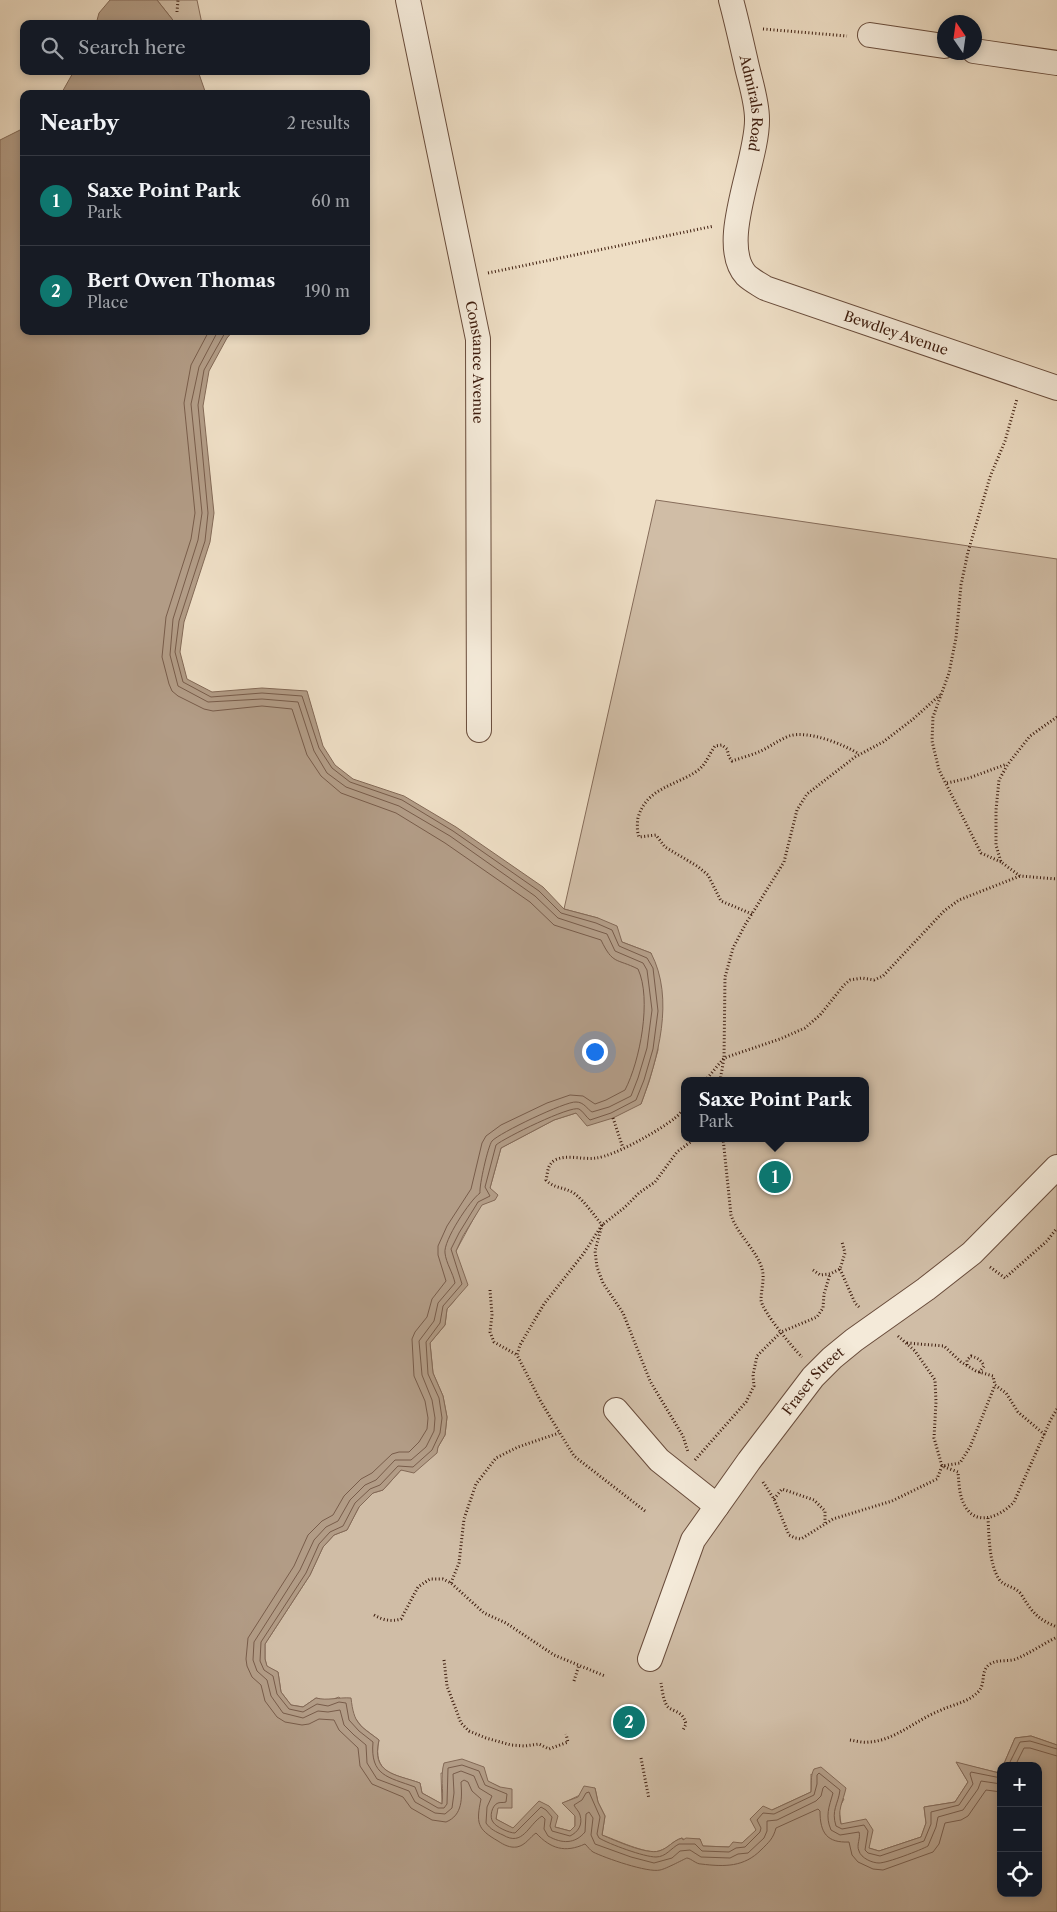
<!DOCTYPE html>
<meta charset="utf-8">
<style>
:root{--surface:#171b24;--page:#20242c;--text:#f1f3f6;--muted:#9ea1a6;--line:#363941;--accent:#0f766e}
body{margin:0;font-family:"Libre Caslon Text",serif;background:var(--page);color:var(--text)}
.controls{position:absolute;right:15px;bottom:15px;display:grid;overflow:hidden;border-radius:10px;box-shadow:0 2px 8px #0003}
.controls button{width:45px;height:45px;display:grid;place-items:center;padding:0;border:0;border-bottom:1px solid var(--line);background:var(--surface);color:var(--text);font:25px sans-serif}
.compass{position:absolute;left:937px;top:15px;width:45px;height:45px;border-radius:50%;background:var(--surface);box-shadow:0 2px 8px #0003;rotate:347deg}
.you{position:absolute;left:594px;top:1051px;width:18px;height:18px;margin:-12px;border:4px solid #fff;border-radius:50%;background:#1a73e8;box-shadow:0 0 0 8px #1a73e833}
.badge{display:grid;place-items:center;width:32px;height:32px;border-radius:50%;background:var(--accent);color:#fff;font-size:16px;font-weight:700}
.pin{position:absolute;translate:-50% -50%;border:2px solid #fff;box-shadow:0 1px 5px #0006}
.popup{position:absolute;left:681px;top:1077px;width:188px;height:65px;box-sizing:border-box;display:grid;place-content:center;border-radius:10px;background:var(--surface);filter:drop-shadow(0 1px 4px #0005);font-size:16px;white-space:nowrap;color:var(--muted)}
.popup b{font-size:19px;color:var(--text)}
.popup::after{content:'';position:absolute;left:50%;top:100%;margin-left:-10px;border:10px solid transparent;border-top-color:var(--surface)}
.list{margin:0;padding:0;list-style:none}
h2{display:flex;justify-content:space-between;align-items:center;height:65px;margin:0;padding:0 20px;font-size:21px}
h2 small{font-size:16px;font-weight:400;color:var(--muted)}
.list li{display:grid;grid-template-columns:32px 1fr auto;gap:15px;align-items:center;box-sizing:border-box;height:90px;padding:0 20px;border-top:1px solid var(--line)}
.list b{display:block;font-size:19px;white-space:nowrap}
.list p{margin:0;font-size:16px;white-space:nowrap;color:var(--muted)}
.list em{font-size:16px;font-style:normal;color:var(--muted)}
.icon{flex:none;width:28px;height:28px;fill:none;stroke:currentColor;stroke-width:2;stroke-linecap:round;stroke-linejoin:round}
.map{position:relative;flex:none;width:1057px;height:1912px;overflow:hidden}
.search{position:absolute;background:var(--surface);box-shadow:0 2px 8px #0003;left:20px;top:20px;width:350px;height:55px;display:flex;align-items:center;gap:12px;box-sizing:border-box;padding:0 18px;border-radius:10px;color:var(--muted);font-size:19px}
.panel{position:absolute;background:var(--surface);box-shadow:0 2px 8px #0003;left:20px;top:90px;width:350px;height:245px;border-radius:10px}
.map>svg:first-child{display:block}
.green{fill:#d0bda6;stroke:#866c5a;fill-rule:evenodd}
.water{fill:#b29c86;stroke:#836956}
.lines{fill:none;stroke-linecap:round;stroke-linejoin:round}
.shore{stroke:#785c4a;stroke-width:1}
.minor-casing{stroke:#694c3b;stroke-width:26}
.path{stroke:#3d1c0d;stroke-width:3;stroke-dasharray:1 2.5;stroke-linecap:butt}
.minor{stroke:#f4ead9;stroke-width:24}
.labels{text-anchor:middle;stroke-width:4.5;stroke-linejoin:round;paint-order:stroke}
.street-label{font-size:14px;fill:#3d1c0d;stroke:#f4ead9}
</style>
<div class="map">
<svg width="1057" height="1912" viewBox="0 0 1057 1912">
<rect width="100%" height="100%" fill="#eedec5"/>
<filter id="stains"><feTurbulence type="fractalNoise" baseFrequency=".004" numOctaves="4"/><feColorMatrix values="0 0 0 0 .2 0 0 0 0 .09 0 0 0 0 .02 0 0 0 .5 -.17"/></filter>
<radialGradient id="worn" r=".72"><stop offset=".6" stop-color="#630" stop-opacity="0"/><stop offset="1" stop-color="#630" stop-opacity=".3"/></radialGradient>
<!-- green -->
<g class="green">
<path d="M 157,0 L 197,0 L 202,24 L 176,24 Z"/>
<path d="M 656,500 L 1057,559 L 1057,1745 L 1031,1736 L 1015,1738 L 1003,1766 L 1001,1766 L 1000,1773 L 957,1763 L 968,1782 L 955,1802 L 924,1807 L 926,1823 L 921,1837 L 879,1851 L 869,1848 L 841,1824 L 839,1808 L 844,1799 L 811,1774 L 811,1792 L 772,1810 L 757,1830 L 742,1843 L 729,1847 L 702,1846 L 700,1839 L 685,1840 L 682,1838 C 672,1841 669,1848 659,1851 C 647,1855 614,1839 602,1835 L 605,1816 L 598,1802 L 595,1788 L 563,1803 L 575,1816 L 575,1826 L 570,1831 L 555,1827 L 514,1829 L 496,1819 L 500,1787 L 487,1781 L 441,1773 L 442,1804 L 422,1793 L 420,1783 C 394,1774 372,1774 379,1740 L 362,1727 L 339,1697 L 328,1701 L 316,1698 L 303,1707 L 291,1705 L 281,1692 L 278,1672 L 267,1667 L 265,1659 L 265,1644 L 310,1575 L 323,1547 L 334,1535 L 347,1530 L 359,1507 L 373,1493 L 383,1490 L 401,1470 L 426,1461 L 436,1453 L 438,1447 L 445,1435 L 447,1417 L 443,1396 L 433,1373 L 430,1343 L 445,1325 L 447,1309 L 455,1300 L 456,1251 L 490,1188 L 501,1148 L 554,1120 L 576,1113 L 641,1104 L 649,1082 L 658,1050 L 651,953 L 622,942 L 598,918 L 564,909 ZM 685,1081 L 865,1081 L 865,1138 L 685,1138 Z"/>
</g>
<!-- water -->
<g class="water">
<path d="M 110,0 L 157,0 L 176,24 L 96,24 L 99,13 Z"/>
<path d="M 74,71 L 198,71 L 206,94 L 61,94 Z"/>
<path d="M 24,128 L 24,331 L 233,331 L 227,338 L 209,371 L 203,406 L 214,513 L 210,542 L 184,622 L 180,652 L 187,679 L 212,692 L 262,688 L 307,691 L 323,746 L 335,765 L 353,779 L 404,796 L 456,827 L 543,887 L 564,909 L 598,918 L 617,926 L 622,942 L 651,953 C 675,999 658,1058 641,1104 L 613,1118 L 587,1126 L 576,1113 L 554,1120 L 501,1148 L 490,1188 L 498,1195 L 495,1200 L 482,1205 L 463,1236 L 456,1251 L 468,1285 L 447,1309 L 445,1325 L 430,1343 L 433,1373 L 443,1396 L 447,1417 L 445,1435 L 438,1447 L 437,1453 L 414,1473 L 401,1470 L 383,1490 L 373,1493 L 359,1507 L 347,1530 L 334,1535 L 323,1547 L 310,1575 L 265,1644 L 265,1659 L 267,1666 L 278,1672 L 281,1692 L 291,1705 L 303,1707 L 316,1698 C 328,1701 338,1697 351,1698 C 354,1724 359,1725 379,1740 C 371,1774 395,1774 420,1783 L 422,1793 L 442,1804 C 444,1791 440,1776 444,1763 L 462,1759 L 484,1767 L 488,1781 L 500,1787 L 512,1789 L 512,1808 L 498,1808 L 496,1819 L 513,1828 L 539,1801 L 549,1806 L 558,1816 L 555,1827 L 570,1831 L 575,1826 L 575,1816 L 562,1803 L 578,1797 L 584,1786 L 595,1788 L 598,1802 L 605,1816 L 602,1835 C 614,1840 647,1855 659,1851 C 669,1848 672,1841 682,1838 L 683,1840 L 686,1838 L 700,1839 L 703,1846 L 729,1847 L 733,1842 L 742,1843 L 756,1830 L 750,1819 L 763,1806 L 772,1810 L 811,1792 C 812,1784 810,1776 814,1769 L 821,1767 L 846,1788 C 843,1802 837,1810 841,1824 L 866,1819 L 873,1830 L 869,1848 L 879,1851 L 921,1837 L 926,1823 L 924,1807 L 955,1802 L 968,1782 L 956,1762 L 999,1773 L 1001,1771 L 1001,1893 L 1038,1893 L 1038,1766 L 1003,1766 L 1015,1738 L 1031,1736 L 1057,1745 L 1057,1912 L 0,1912 L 0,140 Z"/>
</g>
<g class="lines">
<!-- shore -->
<g class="shore">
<path d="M 209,331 L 191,365 L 184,403 L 195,513 L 191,539 L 166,617 L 162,657 L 169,684 L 172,691 L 178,696 L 204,709 L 213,711 L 262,706 L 292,709 L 307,755 L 321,776 L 341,793 L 396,813 L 445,843 L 530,902 L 554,925 L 601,940 C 613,965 616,958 638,969 C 652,999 640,1061 625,1090 L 606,1100 L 595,1104 L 583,1096 L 570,1095 L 547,1103 L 501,1125 L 486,1136 L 482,1143 L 471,1189 L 447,1226 L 438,1246 L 438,1255 L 446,1281 L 432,1299 L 427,1317 L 415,1332 L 412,1339 L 414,1376 L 425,1401 L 428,1418 L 427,1429 L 419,1442 L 409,1452 L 399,1452 L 392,1454 L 372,1473 L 361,1479 L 344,1496 L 333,1515 L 322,1521 L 308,1535 L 294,1566 L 248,1638 L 246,1659 L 247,1666 L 252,1677 L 261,1685 L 265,1701 L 277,1717 L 285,1722 L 302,1725 L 309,1724 L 319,1719 L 334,1720 L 339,1730 L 358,1748 L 360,1766 L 372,1784 L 403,1797 L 411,1808 L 432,1820 L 446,1822 C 463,1815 462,1798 461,1782 L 464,1780 L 468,1782 L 472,1791 L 481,1799 C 476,1823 477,1829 498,1841 C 504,1845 510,1848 517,1847 C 526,1845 530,1837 536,1833 C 551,1849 565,1853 585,1844 C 588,1847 590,1850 593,1852 C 605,1858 648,1873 660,1870 C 666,1869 686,1858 687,1858 C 692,1859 696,1864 701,1864 C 725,1867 744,1867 761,1850 C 769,1842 773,1839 776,1828 L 818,1809 L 820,1811 C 820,1833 827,1843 849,1842 L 852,1855 L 858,1862 L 873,1869 L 883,1870 L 933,1852 L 939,1844 L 945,1823 L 961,1820 L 968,1816 L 986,1790 L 1001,1792"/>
<path d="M 218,331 L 199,367 L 191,404 L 202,513 L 198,540 L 173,619 L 170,655 L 178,686 L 208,702 L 262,699 L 298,702 L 314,751 L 327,773 L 346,787 L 399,806 L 450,836 L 535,896 L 558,918 L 607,934 L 615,951 L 643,963 L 647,970 L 652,1010 L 647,1048 L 638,1078 L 631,1096 L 609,1107 L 592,1112 C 587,1109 584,1102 576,1102 C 566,1101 499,1133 492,1141 C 488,1146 479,1186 480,1193 C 470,1200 443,1241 445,1253 C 446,1263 453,1273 455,1283 L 438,1303 L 434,1321 L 419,1341 L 422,1375 L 432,1400 L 435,1418 L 434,1431 L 426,1447 L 411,1460 L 395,1460 L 376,1480 L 365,1485 L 350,1500 L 338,1521 L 326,1527 L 314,1540 L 300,1570 L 254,1642 L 253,1660 L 257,1671 L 267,1680 L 271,1696 L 283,1713 L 303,1718 L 318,1711 L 328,1712 L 340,1710 L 344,1725 L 354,1735 L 366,1745 L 367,1763 L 377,1779 L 409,1791 L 415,1802 L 435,1813 L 445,1814 L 452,1808 L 454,1793 L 453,1774 L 461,1771 L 474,1776 L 479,1788 L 492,1796 L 487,1807 L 486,1823 C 490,1829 496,1832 503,1835 C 523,1847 528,1825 542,1816 L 545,1819 L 544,1829 L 548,1836 C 562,1844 575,1844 585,1832 L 586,1814 L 589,1812 L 593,1818 L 591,1835 L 595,1844 L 631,1857 L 654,1863 L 672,1858 L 680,1851 L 690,1850 L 701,1857 L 730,1858 L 738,1854 L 748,1853 L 764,1838 L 767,1831 L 767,1821 L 777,1820 L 816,1801 L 821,1796 L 823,1788 L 825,1786 L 833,1793 C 829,1807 825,1816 831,1830 L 840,1835 L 859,1832 C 861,1838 856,1845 859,1851 C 861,1858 872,1863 879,1863 C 887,1863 921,1850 928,1846 L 936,1827 L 938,1817 L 963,1810 L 978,1789 L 981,1781 L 1001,1784"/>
<path d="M 226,331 L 204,370 L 198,405 L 208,513 L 205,541 L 179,621 L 175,652 L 183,682 L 211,697 L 262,693 L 302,696 L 319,748 L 332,768 L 350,782 L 402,800 L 453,831 L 539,891 L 561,913 L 596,923 L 612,930 L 619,946 L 647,958 L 653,968 L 658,1011 L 653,1049 L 644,1080 L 636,1100 L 611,1113 L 590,1120 C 586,1117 583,1111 579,1109 C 571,1105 504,1138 496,1145 L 485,1187 L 490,1196 L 478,1202 L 459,1233 L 451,1249 L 462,1284 L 443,1306 L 440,1323 L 426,1342 L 428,1374 L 439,1398 L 442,1418 L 440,1433 L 432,1450 L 413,1467 L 398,1466 L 380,1485 L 370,1489 L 355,1503 L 343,1526 L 330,1532 L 319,1544 L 306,1573 L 261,1642 L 260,1661 L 264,1670 L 273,1676 L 277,1694 L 289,1709 L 303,1712 L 317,1704 L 328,1706 L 339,1702 L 346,1703 L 349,1720 L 359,1731 L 373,1742 C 370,1776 388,1777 415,1787 L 419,1797 L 438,1808 L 444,1808 L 447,1804 L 448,1768 L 462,1765 L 479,1771 L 485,1785 L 507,1794 L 506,1802 C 503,1803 501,1802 498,1803 C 492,1805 489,1817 493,1822 C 496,1827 509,1833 515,1833 L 541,1807 L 546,1810 L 552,1817 L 550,1826 L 552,1831 L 570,1836 C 578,1832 583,1825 580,1815 C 579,1811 575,1808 574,1805 L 582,1800 L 586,1793 L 589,1792 L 600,1817 L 597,1834 L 599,1838 C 609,1844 644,1857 656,1857 C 666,1857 671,1848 679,1844 L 695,1844 L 702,1851 L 729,1852 L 736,1848 L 745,1847 L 760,1832 L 761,1828 L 757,1820 L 763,1813 L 774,1814 L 814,1795 L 817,1784 L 817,1775 L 819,1773 L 840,1790 C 838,1805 831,1810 836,1826 L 842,1829 L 864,1825 L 868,1831 L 865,1850 L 868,1853 L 880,1856 L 924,1841 L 931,1824 L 931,1812 L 959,1805 L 973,1784 L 970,1774 L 971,1772 L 1001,1778"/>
<path d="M 1008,1766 L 1020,1742 L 1030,1741 L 1057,1749"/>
<path d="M 1015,1766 L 1024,1748 L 1030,1748 L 1057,1756"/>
</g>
<defs>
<g id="minor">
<path id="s1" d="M 408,0 L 478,339 L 479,730"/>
<path id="s2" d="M 731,0 C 737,22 742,45 747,67 C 751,84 757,102 757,119 C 758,161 717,243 746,275 C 751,280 759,284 765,288 L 1057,388"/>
<path d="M 870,35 L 944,46"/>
<path d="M 974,51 L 1057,63"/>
<path d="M 616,1410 L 659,1460 L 717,1506"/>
<path id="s3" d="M 650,1659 L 693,1540 L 749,1461 L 813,1377 L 832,1358 L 854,1340 L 926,1289 L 972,1253 L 1057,1167"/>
</g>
</defs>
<!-- minor casing -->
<use href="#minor" class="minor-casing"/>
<!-- path -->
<g class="path">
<path d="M 177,12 L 178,0"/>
<path d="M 763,29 L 847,36"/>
<path d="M 488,273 L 714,226"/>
<path d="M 1057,717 L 1030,736 L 1008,764 L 999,780 L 996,810 L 996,845 L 1001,862 L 1020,876 L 1057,879"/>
<path d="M 947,783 L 969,778 L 1007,764"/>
<path d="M 1001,862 L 981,853 L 939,770 L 932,741 L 933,717 L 949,673 L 956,638 L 961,585 L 968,552 L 990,477 L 1005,441 L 1017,399"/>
<path d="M 752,914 L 721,901 L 708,875 L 697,866 L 665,847 L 656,835 L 639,837 C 637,832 637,824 638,818 C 646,788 675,786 697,771 C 706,765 709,754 715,746 L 722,745 L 727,749 L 729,757 L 732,761 C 741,758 752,755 761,751 C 771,746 779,740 789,736 C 808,730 843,744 859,754"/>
<path d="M 705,1081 L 724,1058 L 780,1039 L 805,1028 L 820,1015 L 844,985 L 850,980 L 862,978 L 874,980 L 883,976 L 944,911 L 959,900 L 1020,876"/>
<path d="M 720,1081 L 724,1058 L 725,977 L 733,948 L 745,925 L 784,862 L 797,810 L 807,794 L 855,757 L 883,742 L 912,720 L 940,695"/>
<path d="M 685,1107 C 682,1111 679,1115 675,1118 C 660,1130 615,1156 596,1158 C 583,1160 567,1154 555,1160 C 547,1165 548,1172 546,1180 C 554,1189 566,1187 575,1194 C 585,1202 594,1215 602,1225 L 595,1251 L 597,1267 L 603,1283 L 623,1313 L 650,1381 L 683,1436 L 688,1452"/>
<path d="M 613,1118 L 623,1148"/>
<path d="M 723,1138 L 731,1215 C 737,1234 758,1252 762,1269 C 765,1279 761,1290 761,1300 C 762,1311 793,1348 802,1357"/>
<path d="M 990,1267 L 1005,1278 L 1047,1241 L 1057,1228"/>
<path d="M 840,1269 L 855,1303 L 859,1307"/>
<path d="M 813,1270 L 820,1275 L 830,1274 L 840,1269 L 845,1253 L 842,1242"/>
<path d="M 490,1290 L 492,1315 L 490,1332 L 494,1342 L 517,1355"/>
<path d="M 898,1336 L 915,1351 L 935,1380 L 936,1402 L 934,1438 L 942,1466 L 958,1472 C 959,1483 959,1496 965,1506 C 977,1528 1002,1515 1014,1502 L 1051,1419 L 1057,1409"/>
<path d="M 907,1343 L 944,1346 L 961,1362 L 976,1371 L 993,1376 L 995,1385 L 1006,1393 L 1018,1412 L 1045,1435"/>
<path d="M 967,1365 L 967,1360 L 971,1356 C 978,1358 981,1360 984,1366 L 979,1373"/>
<path d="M 695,1460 L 746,1402 L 754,1386 L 753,1375 L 757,1356 L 781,1332 L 817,1317 L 823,1308 L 824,1294 L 830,1274"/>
<path d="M 763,1482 L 774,1499 L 789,1535 L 795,1538 L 801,1539 L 833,1519 L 892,1501 L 937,1479 L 942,1466 L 960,1463 L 970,1447 L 995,1385"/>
<path d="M 774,1499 L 782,1489 L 814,1500 L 825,1511 L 825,1523"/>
<path d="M 645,1511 L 574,1456 L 541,1402 L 517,1355 L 520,1345 L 544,1304 L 584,1253 L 602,1225 L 624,1208 L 639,1193 L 655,1182 L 677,1152 L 696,1138"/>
<path d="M 988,1518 C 989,1535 989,1564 999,1579 C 1004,1587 1015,1586 1021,1594 C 1032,1612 1037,1619 1057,1627"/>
<path d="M 451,1583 L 459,1563 L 464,1519 L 476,1484 L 496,1458 L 518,1447 L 559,1433"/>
<path d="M 374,1615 C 383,1620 391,1622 401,1619 L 418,1587 L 430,1579 L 443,1579 L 451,1583 L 484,1613 L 506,1623 L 554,1655 L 605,1676"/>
<path d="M 444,1660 L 447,1686 L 461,1723 L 469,1731 L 486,1738 L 511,1745 L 525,1746 L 539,1744 L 549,1749 L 568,1742 L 566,1734"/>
<path d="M 574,1681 L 579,1665"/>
<path d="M 661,1683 C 662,1689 663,1698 666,1704 C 670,1713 682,1708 686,1724 L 683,1730"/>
<path d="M 850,1740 C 856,1741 863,1743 869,1742 C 894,1741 916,1720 939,1711 C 953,1704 968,1703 979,1691 C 986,1682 980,1671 990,1664 C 998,1659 1008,1662 1016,1659 C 1030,1653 1043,1644 1057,1637"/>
<path d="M 641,1758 L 649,1799"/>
</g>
<!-- minor -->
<use href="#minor" class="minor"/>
</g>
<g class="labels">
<!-- street labels -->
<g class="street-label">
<text dy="5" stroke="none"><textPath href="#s2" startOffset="106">Admirals Road</textPath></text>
<text dy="5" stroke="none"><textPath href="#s2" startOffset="444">Bewdley Avenue</textPath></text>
<text dy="5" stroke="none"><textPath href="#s1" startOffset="369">Constance Avenue</textPath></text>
<text dy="5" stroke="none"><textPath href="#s3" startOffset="326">Fraser Street</textPath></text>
</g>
</g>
<rect width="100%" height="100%" filter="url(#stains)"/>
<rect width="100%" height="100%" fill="url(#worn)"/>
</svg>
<div class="controls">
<button>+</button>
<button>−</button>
<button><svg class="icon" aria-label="locate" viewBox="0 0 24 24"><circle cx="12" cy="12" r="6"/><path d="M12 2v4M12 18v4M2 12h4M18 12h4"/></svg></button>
</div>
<svg class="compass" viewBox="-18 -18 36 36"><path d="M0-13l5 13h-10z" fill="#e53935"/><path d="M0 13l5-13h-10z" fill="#9ea1a6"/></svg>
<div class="you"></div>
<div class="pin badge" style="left:775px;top:1177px">1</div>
<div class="popup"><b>Saxe Point Park</b>Park</div>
<div class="pin badge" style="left:629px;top:1722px">2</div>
<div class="search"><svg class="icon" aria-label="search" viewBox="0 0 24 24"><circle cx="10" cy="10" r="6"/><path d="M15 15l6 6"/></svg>Search here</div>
<section class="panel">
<h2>Nearby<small>2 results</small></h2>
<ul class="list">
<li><span class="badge">1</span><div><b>Saxe Point Park</b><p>Park</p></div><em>60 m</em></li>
<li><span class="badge">2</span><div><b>Bert Owen Thomas</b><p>Place</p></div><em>190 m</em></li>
</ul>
</section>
</div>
